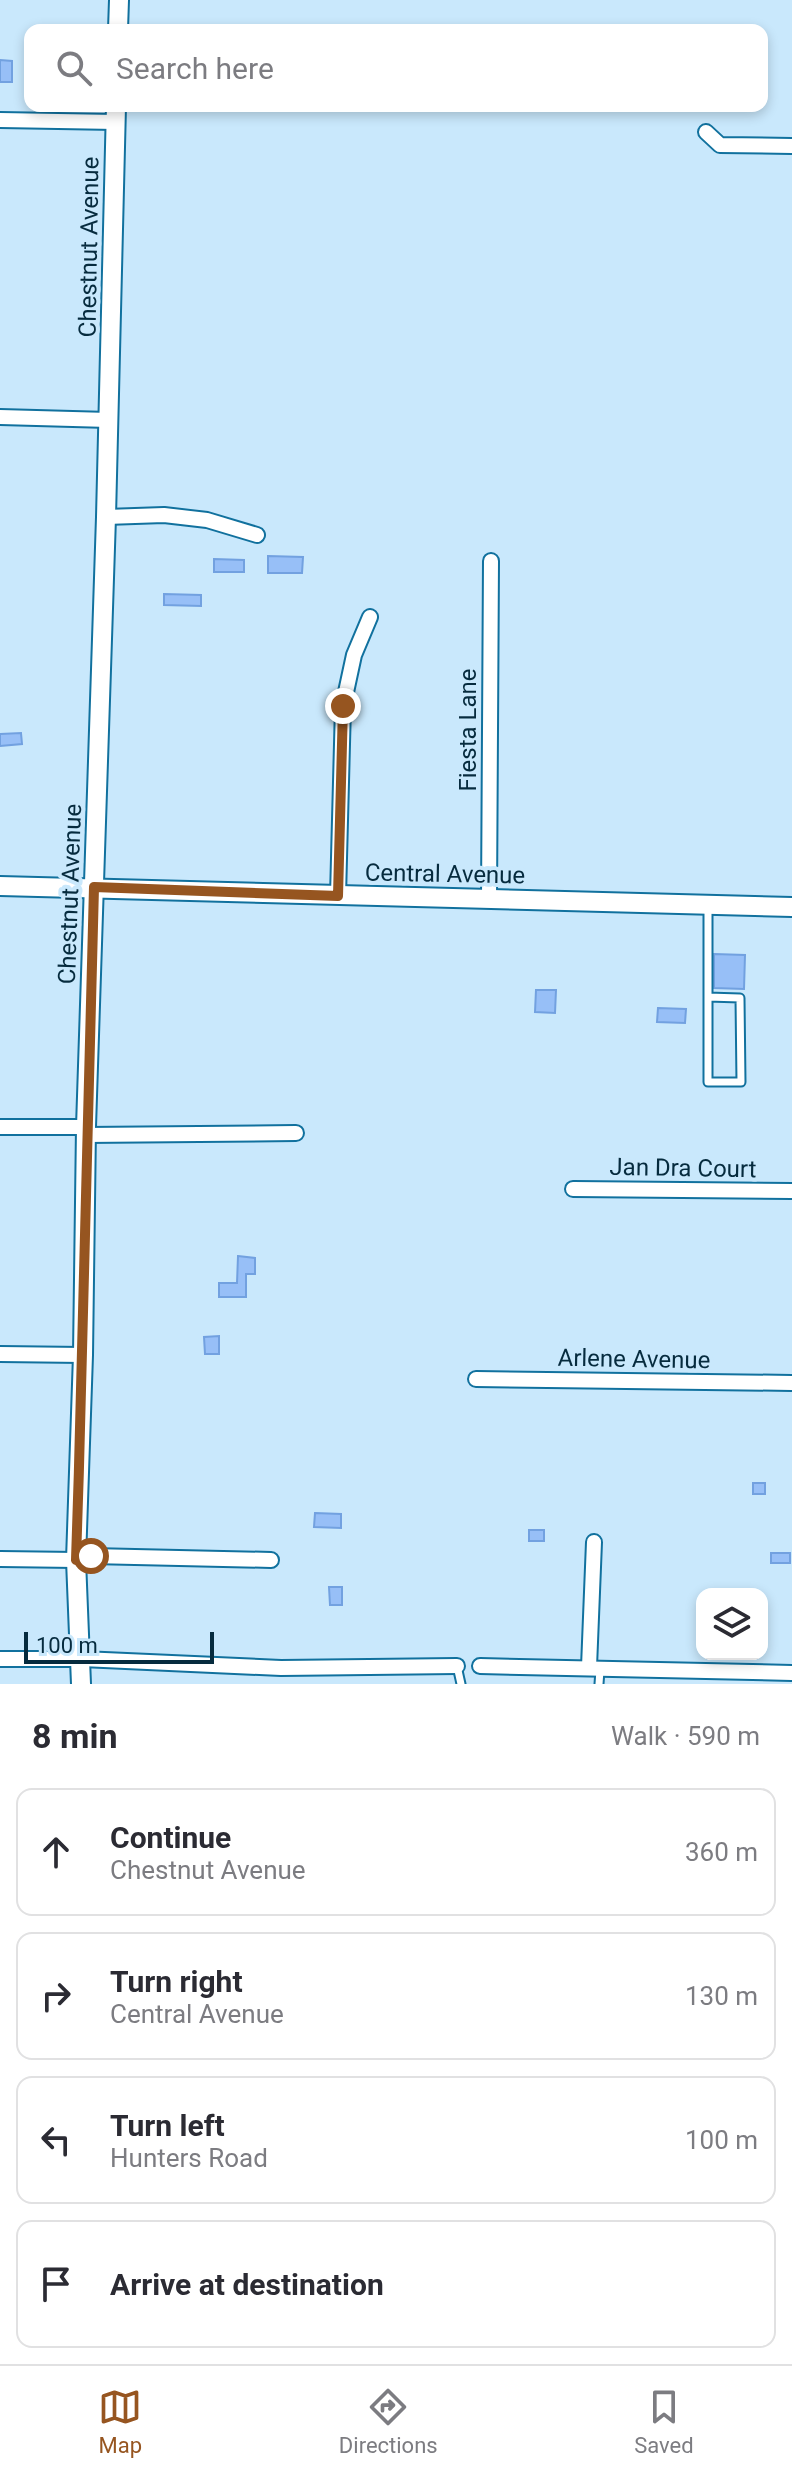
<!DOCTYPE html>
<meta charset="utf-8">
<style>
:root{--surface:#fff;--page:#f7f7f7;--text:#2b2b33;--muted:#7c7c81;--line:#e1e1e2;--accent:#965520}
body{margin:0;font-family:Roboto,sans-serif;background:var(--page);color:var(--text)}
.controls{position:absolute;right:24px;bottom:24px;display:grid;overflow:hidden;border-radius:16px;box-shadow:0 4px 12px #0003}
.controls button{width:72px;height:72px;display:grid;place-items:center;padding:0;border:0;border-bottom:2px solid var(--line);background:var(--surface);color:var(--text);font:40px sans-serif}
.scale{position:absolute;left:24px;bottom:20px;width:190px;box-sizing:border-box;padding-left:8px;border:4px solid #062b3e;border-top:0;font-size:22px;line-height:28px;white-space:nowrap;color:#062b3e;-webkit-text-stroke:6px #c9e8fc;paint-order:stroke}
.stop{position:absolute;width:24px;height:24px;margin:-18px;border:6px solid #965520;border-radius:50%;background:#fff}
.stop.end{background:#965520;border-color:#fff;box-shadow:0 2px 8px #0008}
.list{margin:0;padding:0;list-style:none}
h2{display:flex;justify-content:space-between;align-items:center;height:104px;margin:0;padding:0 32px;font-size:34px}
h2 small{font-size:26px;font-weight:400;color:var(--muted)}
.list li{display:grid;grid-template-columns:52px 1fr auto;gap:24px;align-items:center;box-sizing:border-box;height:128px;margin:0 16px 16px;padding:0 16px;border:2px solid var(--line);border-radius:16px}
.list b{display:block;font-size:30px;white-space:nowrap}
.list p{margin:0;font-size:26px;white-space:nowrap;color:var(--muted)}
.list em{font-size:26px;font-style:normal;color:var(--muted)}
.icon{flex:none;width:44px;height:44px;fill:none;stroke:currentColor;stroke-width:2;stroke-linecap:round;stroke-linejoin:round}
.map{position:relative;flex:none;width:792px;height:1684px;overflow:hidden}
.search{position:absolute;background:var(--surface);box-shadow:0 4px 12px #0003;left:24px;right:24px;top:24px;height:88px;display:flex;align-items:center;gap:20px;box-sizing:border-box;padding:0 28px;border-radius:16px;color:var(--muted);font-size:30px}
.sheet{height:680px;background:var(--surface)}
nav{display:flex;justify-content:space-around;align-items:center;box-sizing:border-box;height:112px;border-top:2px solid var(--line);background:var(--surface);font-size:22px;color:var(--muted)}
nav a{display:grid;justify-items:center;gap:4px}
nav .on{color:var(--accent)}
.map>svg:first-child{display:block}
.building{fill:#97bff7;stroke:#72a1e0;stroke-width:2}
.lines{fill:none;stroke-linecap:round;stroke-linejoin:round}
.lane-casing{stroke:#11719e;stroke-width:11}
.street-casing{stroke:#11719e;stroke-width:18}
.secondary-casing{stroke:#11719e;stroke-width:22}
.lane{stroke:#fff;stroke-width:7}
.street{stroke:#fff;stroke-width:14}
.secondary{stroke:#fff;stroke-width:18}
.route{stroke:#965520;stroke-width:10}
.labels{text-anchor:middle;stroke-width:8;stroke-linejoin:round;paint-order:stroke}
.street-label{font-size:24px;fill:#062b3e;stroke:#c9e8fc}
</style>
<div class="map">
<svg width="792" height="1684" viewBox="0 0 792 1684">
<rect width="100%" height="100%" fill="#c9e8fc"/>
<!-- building -->
<g class="building">
<path d="M 0,60 L 12,61 L 12,82 L 0,82 Z"/>
<path d="M 268,556 L 303,557 L 302,573 L 268,573 Z"/>
<path d="M 214,559 L 244,560 L 244,572 L 214,572 Z"/>
<path d="M 164,594 L 201,595 L 201,606 L 164,605 Z"/>
<path d="M 21,733 L 22,744 L 0,746 L 0,734 Z"/>
<path d="M 714,954 L 745,955 L 744,989 L 714,988 Z"/>
<path d="M 536,990 L 556,990 L 555,1013 L 535,1012 Z"/>
<path d="M 658,1008 L 686,1009 L 685,1023 L 657,1022 Z"/>
<path d="M 238,1256 L 255,1258 L 255,1274 L 246,1274 L 246,1297 L 219,1297 L 219,1283 L 237,1283 Z"/>
<path d="M 219,1336 L 219,1354 L 205,1354 L 204,1337 Z"/>
<rect x="753" y="1483" width="12" height="11"/>
<path d="M 315,1513 L 341,1514 L 341,1528 L 314,1527 Z"/>
<rect x="529" y="1530" width="15" height="11"/>
<rect x="771" y="1553" width="19" height="10"/>
<path d="M 329,1587 L 342,1587 L 342,1605 L 330,1605 Z"/>
</g>
<g class="lines">
<defs>
<g id="lane">
<path d="M 708,907 L 708,1082 L 741,1082 L 740,998 L 708,997"/>
<path d="M 457,1666 L 461,1684"/>
<path d="M 599,1684 L 600,1670"/>
</g>
<g id="street">
<path d="M 0,120 L 116,122"/>
<path d="M 706,132 L 720,145 L 792,146"/>
<path d="M 0,417 L 109,420"/>
<path d="M 106,517 L 164,515 L 207,520 L 257,535"/>
<path d="M 338,896 L 343,706 L 354,655 L 370,617"/>
<path d="M 489,899 L 491,561"/>
<path d="M 0,1127 L 86,1127"/>
<path d="M 85,1135 L 296,1133"/>
<path d="M 573,1189 L 792,1191"/>
<path d="M 0,1354 L 83,1355"/>
<path d="M 476,1379 L 792,1383"/>
<path d="M 0,1559 L 76,1560 L 91,1556 L 271,1560"/>
<path d="M 0,1659 L 82,1659 L 281,1668 L 457,1666"/>
<path d="M 480,1666 L 792,1673"/>
<path d="M 589,1667 L 594,1542"/>
</g>
<g id="secondary">
<path d="M 118,30 L 119,0"/>
<path d="M 0,886 L 792,907"/>
<path d="M 81,1684 L 76,1560 L 83,1355 L 86,1127 L 106,517 L 116,106"/>
</g>
</defs>
<!-- lane casing -->
<use href="#lane" class="lane-casing"/>
<!-- street casing -->
<use href="#street" class="street-casing"/>
<!-- secondary casing -->
<use href="#secondary" class="secondary-casing"/>
<!-- lane -->
<use href="#lane" class="lane"/>
<!-- street -->
<use href="#street" class="street"/>
<!-- secondary -->
<use href="#secondary" class="secondary"/>
</g>
<g class="lines">
<!-- route -->
<path class="route" d="M 91,1556 L 76,1560 C 84,1336 86,1112 94,887 L 338,896 L 343,706"/>
</g>
<g class="labels">
<!-- street labels -->
<g class="street-label">
<text transform="translate(89 247) rotate(-89)" y="8">Chestnut Avenue</text>
<text transform="translate(468 730) rotate(-90)" y="8">Fiesta Lane</text>
<text transform="translate(445 874) rotate(1)" y="8">Central Avenue</text>
<text transform="translate(70 894) rotate(-88)" y="8">Chestnut Avenue</text>
<text transform="translate(683 1168) rotate(1)" y="8">Jan Dra Court</text>
<text transform="translate(634 1359) rotate(1)" y="8">Arlene Avenue</text>
</g>
</g>
</svg>
<div class="controls">
<button><svg class="icon" aria-label="layers" viewBox="0 0 24 24"><path d="M12 4l9 5-9 5-9-5zM3 14l9 5 9-5"/></svg></button>
</div>
<div class="scale">100 m</div>
<div class="stop" style="left:91px;top:1556px"></div>
<div class="stop end" style="left:343px;top:706px"></div>
<div class="search"><svg class="icon" aria-label="search" viewBox="0 0 24 24"><circle cx="10" cy="10" r="6"/><path d="M15 15l6 6"/></svg>Search here</div>
</div>
<section class="sheet">
<h2>8 min<small>Walk · 590 m</small></h2>
<ul class="list">
<li><svg class="icon" aria-label="ahead" viewBox="0 0 24 24"><path d="M12 20V5M6 11l6-6 6 6"/></svg><div><b>Continue</b><p>Chestnut Avenue</p></div><em>360 m</em></li>
<li><svg class="icon" aria-label="right" viewBox="0 0 24 24"><path d="M7 20v-9h11M14 6l5 5-5 5"/></svg><div><b>Turn right</b><p>Central Avenue</p></div><em>130 m</em></li>
<li><svg class="icon" aria-label="left" viewBox="0 0 24 24"><path d="M17 20v-9H6M10 6l-5 5 5 5"/></svg><div><b>Turn left</b><p>Hunters Road</p></div><em>100 m</em></li>
<li><svg class="icon" aria-label="arrive" viewBox="0 0 24 24"><path d="M6 21V4h12l-3 4 3 4H6"/></svg><div><b>Arrive at destination</b></div></li>
</ul>
</section>
<nav>
<a class="on"><svg class="icon" aria-label="map" viewBox="0 0 24 24"><path d="M3 6l6-2 6 2 6-2v14l-6 2-6-2-6 2zM9 4v14M15 6v14"/></svg>Map</a>
<a><svg class="icon" aria-label="directions" viewBox="0 0 24 24"><path d="M12 3l9 9-9 9-9-9zM9 14v-3h6M13 9l2 2-2 2"/></svg>Directions</a>
<a><svg class="icon" aria-label="saved" viewBox="0 0 24 24"><path d="M7 4h10v16l-5-4-5 4z"/></svg>Saved</a>
</nav>
